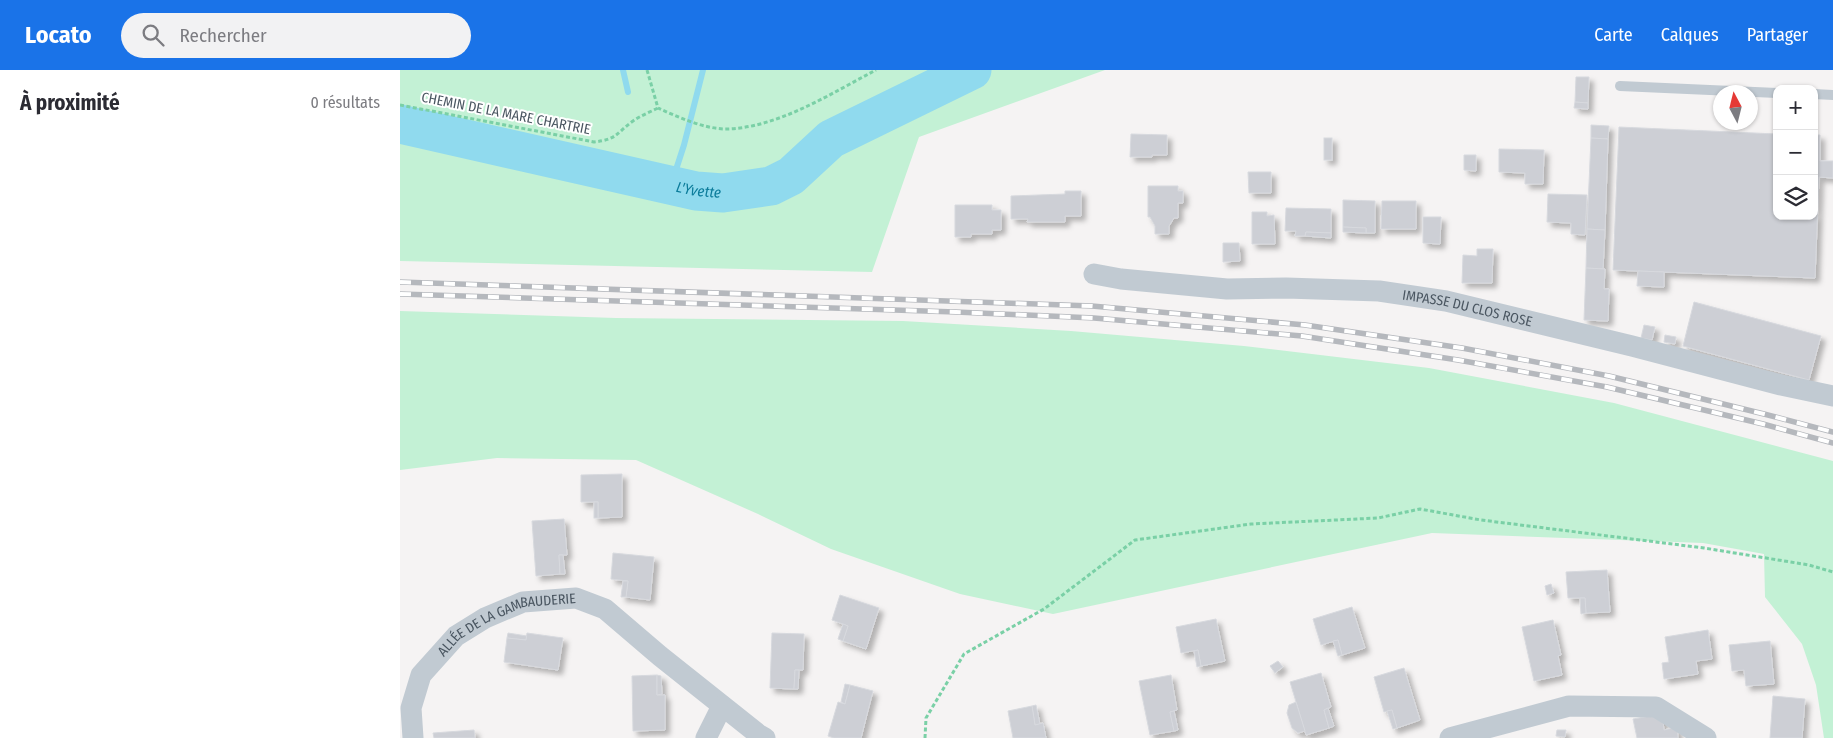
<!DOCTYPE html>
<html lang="fr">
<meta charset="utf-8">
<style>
:root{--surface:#fff;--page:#f2f2f3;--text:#2b2b33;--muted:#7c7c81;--line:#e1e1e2;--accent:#1a73e8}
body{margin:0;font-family:"Fira Sans Condensed",sans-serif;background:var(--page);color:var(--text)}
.controls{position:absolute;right:15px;top:15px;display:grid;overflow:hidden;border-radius:10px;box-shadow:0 1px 4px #0004}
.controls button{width:45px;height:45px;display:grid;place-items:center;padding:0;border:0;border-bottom:1px solid var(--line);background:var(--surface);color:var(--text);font:25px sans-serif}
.compass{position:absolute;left:1313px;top:15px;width:45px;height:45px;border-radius:50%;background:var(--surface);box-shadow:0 1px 4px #0004;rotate:353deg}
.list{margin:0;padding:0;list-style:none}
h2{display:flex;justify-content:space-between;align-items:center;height:65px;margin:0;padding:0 20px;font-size:21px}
h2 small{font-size:16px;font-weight:400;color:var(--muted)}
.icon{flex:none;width:28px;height:28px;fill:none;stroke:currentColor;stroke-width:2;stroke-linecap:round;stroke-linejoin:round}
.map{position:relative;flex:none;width:1433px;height:668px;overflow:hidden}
header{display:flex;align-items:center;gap:30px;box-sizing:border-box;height:70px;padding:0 25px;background:var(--accent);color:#fff}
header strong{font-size:24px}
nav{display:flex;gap:28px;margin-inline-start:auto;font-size:18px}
.search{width:350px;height:45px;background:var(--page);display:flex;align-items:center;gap:12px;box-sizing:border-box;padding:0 18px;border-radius:28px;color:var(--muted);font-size:19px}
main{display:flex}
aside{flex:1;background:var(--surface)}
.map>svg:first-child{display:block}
.green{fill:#c3f1d5}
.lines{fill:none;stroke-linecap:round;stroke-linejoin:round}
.stream{stroke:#90daee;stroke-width:6}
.river{stroke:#90daee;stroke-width:39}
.building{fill:#cdcfd5;stroke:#d7d9de;filter:url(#shadow)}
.path{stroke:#7ad0a6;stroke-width:3;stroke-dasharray:4 2.5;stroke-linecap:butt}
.service{stroke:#c1cad2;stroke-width:10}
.minor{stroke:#c1cad2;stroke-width:21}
.rail-casing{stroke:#b5b8bd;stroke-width:5.5}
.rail{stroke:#fff;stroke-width:4;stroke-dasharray:11;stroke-linecap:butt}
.labels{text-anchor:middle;stroke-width:4;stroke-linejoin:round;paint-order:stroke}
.street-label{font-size:14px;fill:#4a5661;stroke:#fff}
.water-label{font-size:15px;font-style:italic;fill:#0c7c9b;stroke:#fff}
</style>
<header>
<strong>Locato</strong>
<div class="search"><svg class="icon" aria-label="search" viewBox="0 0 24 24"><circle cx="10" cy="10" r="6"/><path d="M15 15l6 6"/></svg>Rechercher</div>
<nav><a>Carte</a><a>Calques</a><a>Partager</a></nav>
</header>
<main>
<aside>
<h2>À proximité<small>0 résultats</small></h2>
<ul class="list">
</ul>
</aside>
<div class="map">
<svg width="1433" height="668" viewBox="0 0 1433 668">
<defs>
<filter id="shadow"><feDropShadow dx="4.5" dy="4.5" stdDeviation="2.5" flood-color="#0004"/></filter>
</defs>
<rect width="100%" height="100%" fill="#f5f3f3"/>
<!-- green -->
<g class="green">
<path d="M 0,0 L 705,0 L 519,67 L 472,202 L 0,191 Z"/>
<path d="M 0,241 L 216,248 L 503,251 L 671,261 L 844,276 L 1029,298 L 1214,333 L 1433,391 L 1433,668 L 1424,668 L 1416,615 L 1402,574 L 1365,527 L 1364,484 L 1303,473 L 1032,463 L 653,544 L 560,524 L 431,479 L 358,444 L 236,390 L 97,388 L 0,400 Z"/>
</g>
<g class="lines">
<!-- stream -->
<g class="stream">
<path d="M 223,0 L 228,22"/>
<path d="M 271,115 L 284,75 L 303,0"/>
</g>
<!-- river -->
<path class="river" id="s1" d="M 0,54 L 296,121 L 323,123 L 371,116 L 391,106 L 431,69 L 572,0"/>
</g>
<!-- building -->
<g class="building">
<path d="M 1176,7 L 1189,7 L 1188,33 L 1175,32 Z"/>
<path d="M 1175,32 L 1188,33 L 1188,39 L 1174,38 Z"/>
<path d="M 1191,55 L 1209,56 L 1208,69 L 1191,68 Z"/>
<path d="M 1219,57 L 1377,64 L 1377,146 L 1414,146 L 1414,65 L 1420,65 L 1420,91 L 1433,91 L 1433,108 L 1419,107 L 1415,208 L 1213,200 Z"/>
<path d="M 731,64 L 767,65 L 767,85 L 752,85 L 752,87 L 730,87 Z"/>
<rect x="924" y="68" width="8" height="22"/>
<path d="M 1191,68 L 1208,69 L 1205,160 L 1187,159 Z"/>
<path d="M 1099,79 L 1144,80 L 1143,114 L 1125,114 L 1125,103 L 1099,102 Z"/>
<path d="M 1064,85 L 1076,85 L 1076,101 L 1064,100 Z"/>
<path d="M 848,102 L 871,102 L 871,123 L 849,123 Z"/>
<path d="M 748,116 L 778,116 L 778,121 L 783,121 L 783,133 L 778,133 L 778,148 L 774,148 L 769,156 L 769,164 L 755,164 L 755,156 L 750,147 L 748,147 Z"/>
<path d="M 665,121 L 681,121 L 681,146 L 665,146 L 665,152 L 627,152 L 628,149 L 611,149 L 611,126 L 665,124 Z"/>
<path d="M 1148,124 L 1187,125 L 1185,165 L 1171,164 L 1171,153 L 1147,152 Z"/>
<path d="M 943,130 L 975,131 L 975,163 L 966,163 L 966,158 L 943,157 Z"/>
<path d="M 982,131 L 1016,131 L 1016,159 L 981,159 Z"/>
<path d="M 555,135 L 592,135 L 592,140 L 601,140 L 601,160 L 592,160 L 592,164 L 571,164 L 571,167 L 555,167 Z"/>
<path d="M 886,138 L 931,139 L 931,163 L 906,162 L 905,166 L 895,166 L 896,161 L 885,161 Z"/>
<path d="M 852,142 L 867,142 L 867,146 L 874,145 L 875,174 L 852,174 Z"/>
<path d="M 1023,147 L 1041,147 L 1040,174 L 1023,173 Z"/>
<path d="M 943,157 L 966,158 L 966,163 L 943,162 Z"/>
<path d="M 1187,159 L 1205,160 L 1203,199 L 1186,198 Z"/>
<path d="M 906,162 L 931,163 L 931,168 L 905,166 Z"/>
<path d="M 823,173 L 839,173 L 840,191 L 823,192 Z"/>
<path d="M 1077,179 L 1093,179 L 1092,213 L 1062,213 L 1063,185 L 1077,186 Z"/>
<path d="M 1186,198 L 1205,199 L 1204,219 L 1209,219 L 1208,251 L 1184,250 Z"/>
<path d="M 1238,201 L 1264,202 L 1264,217 L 1237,216 Z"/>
<path d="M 1294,232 L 1421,266 L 1409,310 L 1283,276 Z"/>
<path d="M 1244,255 L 1255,257 L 1252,270 L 1241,268 Z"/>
<path d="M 1265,265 L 1276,267 L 1275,274 L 1264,272 Z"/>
<path d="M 222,404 L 222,447 L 198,448 L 198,432 L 181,432 L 181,405 Z"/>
<rect x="194" y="432" width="4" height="16"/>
<path d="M 164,449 L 167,485 L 159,485 L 160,504 L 136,506 L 132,451 Z"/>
<path d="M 213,483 L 254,487 L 250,530 L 226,527 L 228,511 L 211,509 Z"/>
<path d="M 159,485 L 163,485 L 165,504 L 160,504 Z"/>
<path d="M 1207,500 L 1210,542 L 1186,543 L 1185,528 L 1168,528 L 1166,502 Z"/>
<path d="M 223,511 L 228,511 L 226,527 L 221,527 Z"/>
<path d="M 1151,514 L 1154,523 L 1147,525 L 1145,516 Z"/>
<path d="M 440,525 L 479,538 L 466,579 L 443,571 L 448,556 L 432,550 Z"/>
<path d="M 1180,528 L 1185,528 L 1186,543 L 1181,544 Z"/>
<path d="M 952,537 L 965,578 L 942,585 L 938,570 L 921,575 L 913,549 Z"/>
<path d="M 816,549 L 825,591 L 801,596 L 798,580 L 781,583 L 776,557 Z"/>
<path d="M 1153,550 L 1161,585 L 1158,586 L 1162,605 L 1134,611 L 1122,557 Z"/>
<path d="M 443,554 L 448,556 L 443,571 L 438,569 Z"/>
<path d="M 1308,560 L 1312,589 L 1296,591 L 1298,604 L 1264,609 L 1262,593 L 1269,592 L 1265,567 Z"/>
<path d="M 108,563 L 127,566 L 126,570 L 107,568 Z"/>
<path d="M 127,563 L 163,568 L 158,600 L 104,592 L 107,568 L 126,570 Z"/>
<path d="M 372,563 L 404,564 L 403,600 L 395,600 L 394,619 L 370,618 Z"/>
<path d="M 938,570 L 942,585 L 938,586 L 933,571 Z"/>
<path d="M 1370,571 L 1374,614 L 1346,616 L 1344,600 L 1332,601 L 1329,575 Z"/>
<path d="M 798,580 L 801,596 L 797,597 L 794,581 Z"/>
<path d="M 878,591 L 883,597 L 875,603 L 870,596 Z"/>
<path d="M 1004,598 L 1020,650 L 997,658 L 992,640 L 984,642 L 974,607 Z"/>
<path d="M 395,600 L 399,600 L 398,619 L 394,619 Z"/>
<path d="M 921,603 L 931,637 L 924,640 L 929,658 L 906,665 L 890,612 Z"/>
<path d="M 257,605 L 257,625 L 265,625 L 265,660 L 233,661 L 232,606 Z"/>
<path d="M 257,605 L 261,606 L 262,624 L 257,625 Z"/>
<path d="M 771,605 L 777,640 L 770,642 L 774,661 L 750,665 L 739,611 Z"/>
<path d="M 445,614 L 450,615 L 445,634 L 441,632 Z"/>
<path d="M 450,615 L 473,621 L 461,668 L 434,668 L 428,666 L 438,632 L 445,634 Z"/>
<path d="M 1373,626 L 1405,629 L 1402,668 L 1370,668 Z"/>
<path d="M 896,632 L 905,661 L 898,663 L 892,658 L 887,643 L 889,635 Z"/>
<path d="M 636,635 L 640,654 L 635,655 L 632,636 Z"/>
<path d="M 632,636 L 635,655 L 643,653 L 646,668 L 613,668 L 608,641 Z"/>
<path d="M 928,638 L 934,656 L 929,658 L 924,640 Z"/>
<path d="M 992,640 L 997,658 L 993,659 L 987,641 Z"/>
<path d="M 774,641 L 778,660 L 774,661 L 770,642 Z"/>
<path d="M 1262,644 L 1264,660 L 1277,657 L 1278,668 L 1237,668 L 1233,649 Z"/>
<path d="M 74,660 L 75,668 L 34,668 L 33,663 Z"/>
<path d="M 1157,660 L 1166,660 L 1165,667 L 1156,666 Z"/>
</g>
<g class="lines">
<!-- path -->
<g class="path">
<path d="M 247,0 L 258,38 C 278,47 302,58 324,59 C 376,59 430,24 476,0"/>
<path d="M 0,35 L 194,72 C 218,69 215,64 233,51 C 240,46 250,42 258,38"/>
<path d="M 525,668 L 526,648 L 564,584 L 644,539 L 735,470 L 851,454 L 978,448 L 1020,439 L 1081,450 L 1304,478 L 1409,495 L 1433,502"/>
</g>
<!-- service -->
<g class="service">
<path d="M 1220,16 L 1377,23"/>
<path d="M 1414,24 L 1433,25"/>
</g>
<!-- minor -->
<g class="minor">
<path id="s2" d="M 694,204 L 721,209 L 827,219 L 886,218 L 979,221 L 1046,231 L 1232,276 L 1381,315 L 1433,326"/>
<path id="s3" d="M 13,668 L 11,638 L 21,605 L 56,566 L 85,548 L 123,532 L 176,528 L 205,539 L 260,586 L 358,664 L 365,668"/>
<path d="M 306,668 L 322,636"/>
<path d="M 1050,668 L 1169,636 L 1256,637 L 1306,668"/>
</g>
<defs>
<g id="rail">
<path d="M 0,212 L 692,236 L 905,255 L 1062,278 L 1209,306 L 1364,344 L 1433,362"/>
<path d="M 0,224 L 556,242 L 694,248 L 902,266 L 1058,290 L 1207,317 L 1363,354 L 1433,373"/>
</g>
</defs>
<!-- rail casing -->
<use href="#rail" class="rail-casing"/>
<!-- rail -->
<use href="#rail" class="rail"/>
</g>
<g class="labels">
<!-- street labels -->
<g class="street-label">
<text transform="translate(106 43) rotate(11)" y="5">CHEMIN DE LA MARE CHARTRIE</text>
<text dy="5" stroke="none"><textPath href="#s2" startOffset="376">IMPASSE DU CLOS ROSE</textPath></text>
<text dy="5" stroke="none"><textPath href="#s3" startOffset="169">ALLÉE DE LA GAMBAUDERIE</textPath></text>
</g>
<!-- water labels -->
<g class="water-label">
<text dy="5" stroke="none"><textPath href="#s1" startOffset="306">L'Yvette</textPath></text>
</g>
</g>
</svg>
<div class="controls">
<button>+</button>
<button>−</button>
<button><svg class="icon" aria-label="layers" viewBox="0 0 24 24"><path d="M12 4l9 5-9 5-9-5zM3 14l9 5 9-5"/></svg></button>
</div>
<svg class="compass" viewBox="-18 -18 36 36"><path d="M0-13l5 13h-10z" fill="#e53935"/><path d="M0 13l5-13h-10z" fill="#7c7c81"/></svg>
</div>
</main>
